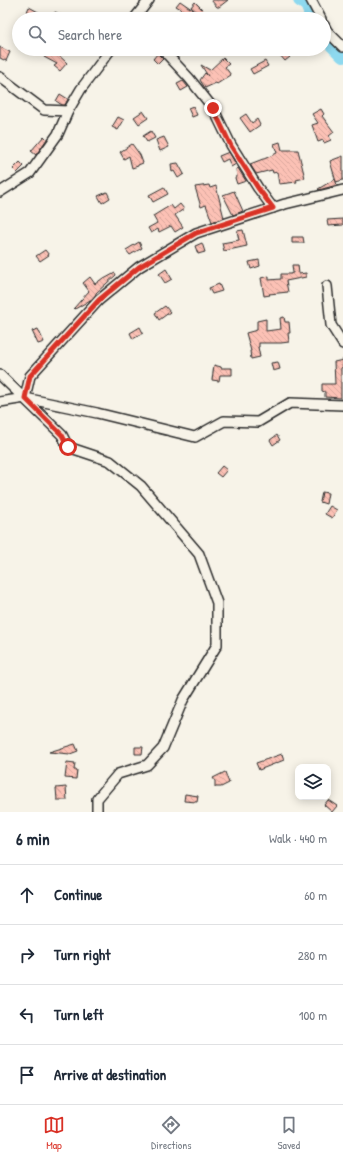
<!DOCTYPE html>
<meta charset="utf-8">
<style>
:root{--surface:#fff;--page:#f2f2f3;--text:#1f2937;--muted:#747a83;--line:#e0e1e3;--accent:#d93025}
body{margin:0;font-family:"Patrick Hand",sans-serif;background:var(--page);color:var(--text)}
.controls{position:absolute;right:12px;bottom:12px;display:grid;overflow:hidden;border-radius:8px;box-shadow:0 2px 10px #0003}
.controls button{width:36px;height:36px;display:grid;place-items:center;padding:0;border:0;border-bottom:1px solid var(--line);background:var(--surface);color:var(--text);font:20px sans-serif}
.stop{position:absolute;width:12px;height:12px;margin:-9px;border:3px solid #d93025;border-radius:50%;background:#fff}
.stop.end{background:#d93025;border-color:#fff;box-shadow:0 1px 4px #0008}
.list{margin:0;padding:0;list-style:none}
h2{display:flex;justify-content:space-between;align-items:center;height:52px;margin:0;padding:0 16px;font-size:17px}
h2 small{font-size:13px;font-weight:400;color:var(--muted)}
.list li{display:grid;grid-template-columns:26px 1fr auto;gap:12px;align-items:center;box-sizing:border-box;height:60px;padding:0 16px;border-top:1px solid var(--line)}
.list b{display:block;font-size:15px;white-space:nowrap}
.list em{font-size:13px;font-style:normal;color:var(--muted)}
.icon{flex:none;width:22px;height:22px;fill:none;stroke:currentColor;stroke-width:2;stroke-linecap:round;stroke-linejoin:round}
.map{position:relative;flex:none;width:343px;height:812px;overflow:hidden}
.search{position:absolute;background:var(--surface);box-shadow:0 2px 10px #0003;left:12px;right:12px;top:12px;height:44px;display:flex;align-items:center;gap:10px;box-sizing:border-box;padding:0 14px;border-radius:22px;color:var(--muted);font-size:15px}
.sheet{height:292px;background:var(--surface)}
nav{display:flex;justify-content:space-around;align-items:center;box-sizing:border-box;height:56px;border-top:1px solid var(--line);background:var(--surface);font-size:11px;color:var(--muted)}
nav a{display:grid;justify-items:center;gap:2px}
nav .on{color:var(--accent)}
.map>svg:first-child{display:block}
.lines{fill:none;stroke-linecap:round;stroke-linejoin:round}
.river{stroke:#8ed9ef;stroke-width:14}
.building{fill:url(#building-back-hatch);stroke:#2b2b2b}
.street-casing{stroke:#2b2b2b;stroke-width:12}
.street{stroke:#f7f3e8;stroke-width:9}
.route{stroke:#d93025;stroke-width:5}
</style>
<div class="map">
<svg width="343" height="812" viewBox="0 0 343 812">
<defs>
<pattern id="building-back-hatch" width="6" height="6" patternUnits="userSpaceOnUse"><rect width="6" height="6" fill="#fcc1b5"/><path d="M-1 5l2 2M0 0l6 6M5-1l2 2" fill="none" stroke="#d8a69c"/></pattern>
</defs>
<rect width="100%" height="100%" fill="#f7f3e8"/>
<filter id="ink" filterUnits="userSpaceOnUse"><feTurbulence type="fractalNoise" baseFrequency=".025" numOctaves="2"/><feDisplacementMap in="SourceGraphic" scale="8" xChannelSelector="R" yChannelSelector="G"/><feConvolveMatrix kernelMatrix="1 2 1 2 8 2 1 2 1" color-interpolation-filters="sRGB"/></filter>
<g filter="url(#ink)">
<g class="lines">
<!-- river -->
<g class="river">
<path d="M 300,0 L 307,5 L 313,19"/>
<path d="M 324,37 L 343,56"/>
</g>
</g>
<!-- building -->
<g class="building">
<path d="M 211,0 L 228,0 L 219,7 L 217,7 Z"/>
<path d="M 180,1 L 193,10 L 186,19 L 181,19 L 176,15 L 181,9 L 176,6 Z"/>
<path d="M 195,2 L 206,13 L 202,17 L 191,7 Z"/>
<path d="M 29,7 L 40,13 L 36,19 L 34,19 L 26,14 Z"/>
<path d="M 55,12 L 71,19 L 52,19 Z"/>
<path d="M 0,47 L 10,52 L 6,61 L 0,58 Z"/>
<path d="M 48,49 L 53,50 L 67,63 L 60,71 L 54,66 L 57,64 L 44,57 Z"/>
<path d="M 153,49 L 156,49 L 157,53 L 163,59 L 158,64 L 153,59 L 158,53 Z"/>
<path d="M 170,49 L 180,49 L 183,52 L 178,57 Z"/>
<path d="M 283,50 L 290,57 L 285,61 L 279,54 Z"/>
<path d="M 223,58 L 229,64 L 225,67 L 231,75 L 217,84 L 216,83 L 205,88 L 200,80 L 205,73 L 208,76 L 201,65 L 210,70 Z"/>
<path d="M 265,61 L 268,66 L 253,74 L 250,69 Z"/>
<path d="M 183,81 L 188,87 L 181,91 L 177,84 Z"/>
<path d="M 60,94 L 68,99 L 65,105 L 62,105 L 56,101 Z"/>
<path d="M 193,106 L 197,115 L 192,117 L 188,108 Z"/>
<path d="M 321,109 L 324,114 L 322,116 L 334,132 L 329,136 L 331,140 L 324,143 L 323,140 L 318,142 L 312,125 L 318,123 L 312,114 Z"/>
<path d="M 143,111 L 148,118 L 139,124 L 134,117 Z"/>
<path d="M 246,114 L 252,123 L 257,119 L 260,125 L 250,132 L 240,118 Z"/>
<path d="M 118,117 L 124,120 L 118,130 L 112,127 Z"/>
<path d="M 151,131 L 155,138 L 147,142 L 143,136 Z"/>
<path d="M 44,136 L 47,139 L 36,155 L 31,151 Z"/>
<path d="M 164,137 L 169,147 L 160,151 L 156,140 Z"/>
<path d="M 280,142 L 282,150 L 298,150 L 305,178 L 296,180 L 297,182 L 279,184 L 277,172 L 273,173 L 272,170 L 256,174 L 250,164 L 263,159 L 264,159 L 277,153 L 274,144 Z"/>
<path d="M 132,144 L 140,155 L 143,163 L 138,165 L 138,166 L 132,168 L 129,156 L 124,159 L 120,152 Z"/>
<path d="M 229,152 L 236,164 L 231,167 L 228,159 L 222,162 L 219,156 Z"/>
<path d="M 343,156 L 343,180 L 336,182 L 330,161 Z"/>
<path d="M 20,162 L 24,166 L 17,173 L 13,169 Z"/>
<path d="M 178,163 L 184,174 L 178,178 L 174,171 L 172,172 L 171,164 Z"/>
<path d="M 238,168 L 246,181 L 237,184 L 235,178 L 237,177 L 236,169 Z"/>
<path d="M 335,179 L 337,185 L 319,190 L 318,189 Z"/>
<path d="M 209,185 L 210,188 L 216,186 L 224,218 L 212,222 L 206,205 L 201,207 L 195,187 Z"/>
<path d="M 164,187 L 168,194 L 153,202 L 149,195 Z"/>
<path d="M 234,191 L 243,211 L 233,215 L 223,195 Z"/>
<path d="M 107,192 L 110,198 L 102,203 L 98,196 Z"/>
<path d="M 180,204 L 184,209 L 175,215 L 183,227 L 175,232 L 171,226 L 159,232 L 158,229 L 151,233 L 148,228 L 157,223 L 153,216 L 171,205 L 174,209 Z"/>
<path d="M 343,219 L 343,225 L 328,226 L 327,220 Z"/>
<path d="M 243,230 L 247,246 L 224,251 L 222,243 L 239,240 L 237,231 Z"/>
<path d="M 292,237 L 303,237 L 304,243 L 292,243 Z"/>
<path d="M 139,242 L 142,248 L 130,255 L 126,250 Z"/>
<path d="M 202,243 L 205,252 L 198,254 L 195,246 Z"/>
<path d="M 45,250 L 49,255 L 40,261 L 36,256 Z"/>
<path d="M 259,260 L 260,266 L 251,269 L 249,262 Z"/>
<path d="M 292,265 L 298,265 L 299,274 L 306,273 L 306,277 L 286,281 L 288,292 L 269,294 L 270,295 L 264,296 L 261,278 L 269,276 L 269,280 L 281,279 L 281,274 L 291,274 L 291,273 L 293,273 Z"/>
<path d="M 166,269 L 172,279 L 165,283 L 159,274 Z"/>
<path d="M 115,273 L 116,275 L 96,293 L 96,294 L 92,299 L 75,309 L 74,308 L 89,291 L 83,283 L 90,277 L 95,284 L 103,278 L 104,279 Z"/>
<path d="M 219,284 L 222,291 L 212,294 L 209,288 Z"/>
<path d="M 165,306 L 170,312 L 159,320 L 155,313 Z"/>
<path d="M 284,317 L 285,322 L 289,322 L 290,333 L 288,333 L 289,342 L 281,343 L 259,343 L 259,347 L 258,347 L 260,357 L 251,359 L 250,351 L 251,351 L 246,333 L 257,330 L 257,321 L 266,319 L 266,331 L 281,329 L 280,318 Z"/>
<path d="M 140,327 L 143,333 L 133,339 L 130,333 Z"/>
<path d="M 38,329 L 44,342 L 38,344 L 32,331 Z"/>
<path d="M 343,360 L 343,367 L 341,368 L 341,398 L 325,397 L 325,392 L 322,391 L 322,384 L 335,384 L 334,362 Z"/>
<path d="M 278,362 L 280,369 L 273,371 L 271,363 Z"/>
<path d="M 214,365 L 221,367 L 221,368 L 232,368 L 232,375 L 220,375 L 219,381 L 212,380 Z"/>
<path d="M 277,435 L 280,440 L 273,445 L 270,440 Z"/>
<path d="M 222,466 L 227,470 L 221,477 L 216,473 Z"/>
<path d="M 322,492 L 328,493 L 326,504 L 320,502 Z"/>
<path d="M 330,506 L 337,510 L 332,518 L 325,514 Z"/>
<path d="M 75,744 L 78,751 L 70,754 L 49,752 Z"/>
<path d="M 135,747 L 143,747 L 142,754 L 135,754 Z"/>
<path d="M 282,754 L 284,760 L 259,770 L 256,763 Z"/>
<path d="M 67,762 L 75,763 L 74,770 L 77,770 L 76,779 L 65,778 Z"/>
<path d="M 225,772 L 229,783 L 221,787 L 215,787 L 215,781 L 213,778 Z"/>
<path d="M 66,787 L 67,800 L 57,800 L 56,788 Z"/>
<path d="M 185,794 L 198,796 L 197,802 L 184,801 Z"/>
<path d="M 328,800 L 337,806 L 332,812 L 324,805 Z"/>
</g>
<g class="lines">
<defs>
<g id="street">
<path d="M 311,0 L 321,19"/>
<path d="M 134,19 L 149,0"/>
<path d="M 324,25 L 327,31 L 343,47"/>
<path d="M 162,49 L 189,78 L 213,108 L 231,145 L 258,188 L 273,208"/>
<path d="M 0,77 L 44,110 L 68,111"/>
<path d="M 0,192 L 30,173 L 58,134 L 68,111 L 81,89 L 111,49"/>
<path d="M 327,286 L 331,325 L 343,344"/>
<path d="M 0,375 L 62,435 L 68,447 L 110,461 L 141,486 L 199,554 L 217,603 L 217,645 L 183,700 L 163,748 L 147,765 L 118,774 L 97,799 L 97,812"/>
<path d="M 25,398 L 30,376 L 99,300 L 139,267 L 196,233 L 285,204 L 343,190"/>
<path d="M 0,402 L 25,398 L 97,413 L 195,437 L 224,421 L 258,422 L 290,403 L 343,405"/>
</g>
</defs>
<!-- street casing -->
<use href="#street" class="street-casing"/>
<!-- street -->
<use href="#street" class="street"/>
</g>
</g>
<g class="lines" filter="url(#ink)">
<!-- route -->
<path class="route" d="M 68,447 L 62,435 L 25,398 L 30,376 L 99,300 L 139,267 L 196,233 L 273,208 L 258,188 L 231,146 L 213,108"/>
</g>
</svg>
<div class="controls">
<button><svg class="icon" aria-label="layers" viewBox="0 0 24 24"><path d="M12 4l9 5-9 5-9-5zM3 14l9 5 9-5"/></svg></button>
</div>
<div class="stop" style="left:68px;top:447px"></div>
<div class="stop end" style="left:213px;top:108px"></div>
<div class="search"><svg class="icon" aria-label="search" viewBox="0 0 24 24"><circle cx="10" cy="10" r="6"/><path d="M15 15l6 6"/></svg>Search here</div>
</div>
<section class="sheet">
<h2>6 min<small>Walk · 440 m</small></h2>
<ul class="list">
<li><svg class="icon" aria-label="ahead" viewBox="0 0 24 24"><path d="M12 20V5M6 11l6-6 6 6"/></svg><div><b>Continue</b></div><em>60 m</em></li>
<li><svg class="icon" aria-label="right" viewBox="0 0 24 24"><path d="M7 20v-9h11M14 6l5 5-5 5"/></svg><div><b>Turn right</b></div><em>280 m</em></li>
<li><svg class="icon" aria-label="left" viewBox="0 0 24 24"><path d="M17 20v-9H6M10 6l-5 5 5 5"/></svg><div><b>Turn left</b></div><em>100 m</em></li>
<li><svg class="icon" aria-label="arrive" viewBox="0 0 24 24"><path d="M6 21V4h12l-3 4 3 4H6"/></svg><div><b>Arrive at destination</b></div></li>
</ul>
</section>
<nav>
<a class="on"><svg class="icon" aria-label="map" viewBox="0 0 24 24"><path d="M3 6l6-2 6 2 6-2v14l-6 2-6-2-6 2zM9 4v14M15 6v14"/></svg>Map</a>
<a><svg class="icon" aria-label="directions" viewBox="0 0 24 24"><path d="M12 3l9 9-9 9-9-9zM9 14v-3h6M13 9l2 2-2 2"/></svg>Directions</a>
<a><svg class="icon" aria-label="saved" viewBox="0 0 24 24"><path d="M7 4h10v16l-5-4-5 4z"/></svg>Saved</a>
</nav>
